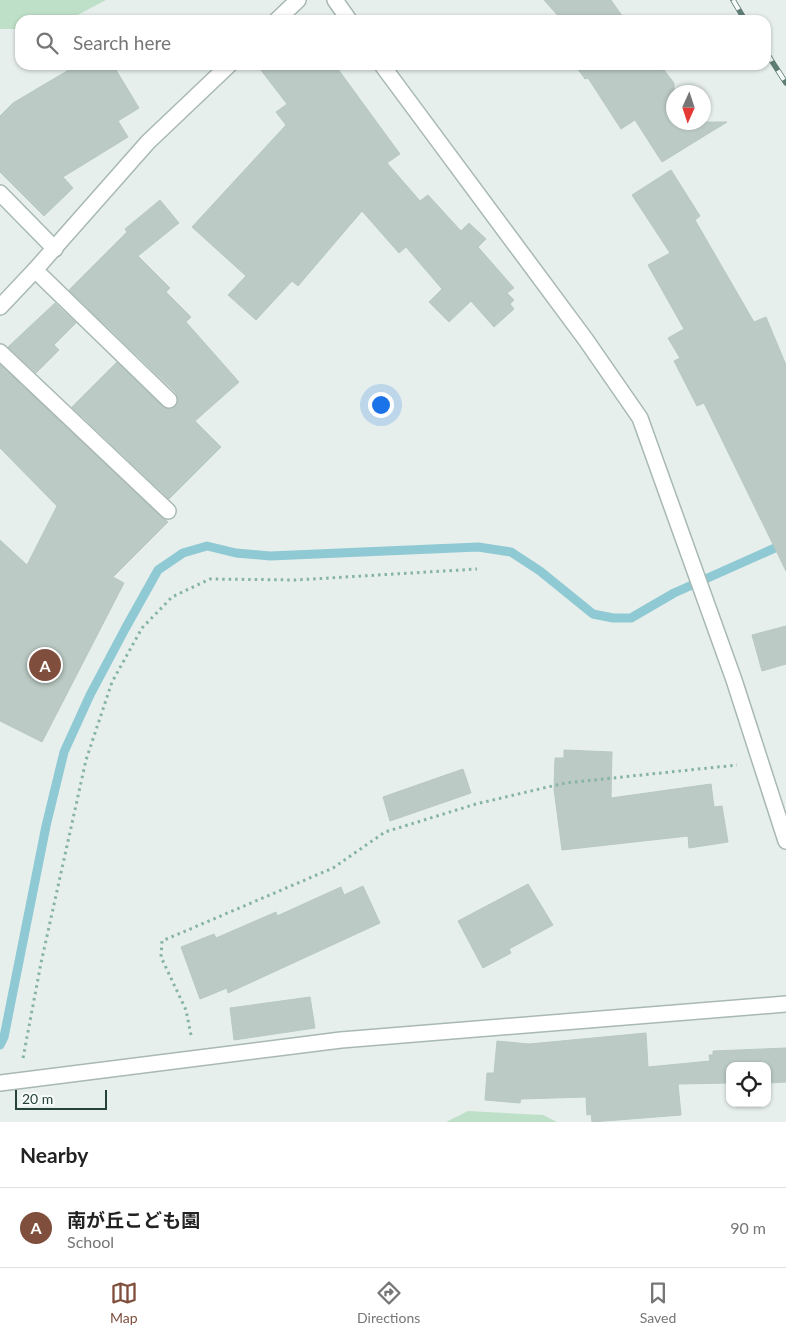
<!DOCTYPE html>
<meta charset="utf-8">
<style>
:root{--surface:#fff;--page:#f2f2f2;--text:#222;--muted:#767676;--line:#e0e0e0;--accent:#804e3d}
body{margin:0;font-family:Lato,"Noto Sans JP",sans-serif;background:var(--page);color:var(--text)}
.controls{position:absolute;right:15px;bottom:15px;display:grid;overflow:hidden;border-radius:10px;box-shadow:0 1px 4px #0004}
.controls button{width:45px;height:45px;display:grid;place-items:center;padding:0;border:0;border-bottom:1px solid var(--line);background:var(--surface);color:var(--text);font:25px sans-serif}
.compass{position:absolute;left:666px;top:85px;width:45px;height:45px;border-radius:50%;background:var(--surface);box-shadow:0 1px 4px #0004;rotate:183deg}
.scale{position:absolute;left:15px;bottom:12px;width:92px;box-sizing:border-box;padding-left:5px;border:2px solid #24423a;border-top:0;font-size:14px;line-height:18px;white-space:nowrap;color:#24423a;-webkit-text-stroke:4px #f7fbf9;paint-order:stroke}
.you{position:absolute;left:380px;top:404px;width:18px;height:18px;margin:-12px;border:4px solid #fff;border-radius:50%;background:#1a73e8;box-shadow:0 0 0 8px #1a73e833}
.badge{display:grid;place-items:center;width:32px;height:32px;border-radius:50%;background:var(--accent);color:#fff;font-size:16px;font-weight:700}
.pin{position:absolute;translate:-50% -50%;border:2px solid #fff;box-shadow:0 1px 5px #0006}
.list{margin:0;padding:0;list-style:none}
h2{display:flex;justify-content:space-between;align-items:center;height:65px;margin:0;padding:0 20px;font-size:21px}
h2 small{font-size:16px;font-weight:400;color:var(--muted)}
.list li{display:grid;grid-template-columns:32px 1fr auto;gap:15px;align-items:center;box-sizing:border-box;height:80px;padding:0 20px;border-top:1px solid var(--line)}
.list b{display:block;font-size:19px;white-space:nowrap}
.list p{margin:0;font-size:16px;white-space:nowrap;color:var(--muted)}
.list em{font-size:16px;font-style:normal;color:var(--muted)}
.icon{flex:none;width:28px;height:28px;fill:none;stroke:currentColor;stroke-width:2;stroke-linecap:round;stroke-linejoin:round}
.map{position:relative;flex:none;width:786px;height:1122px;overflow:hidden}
.search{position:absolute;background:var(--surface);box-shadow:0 1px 4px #0004;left:15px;right:15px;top:15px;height:55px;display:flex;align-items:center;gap:12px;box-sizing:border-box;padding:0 18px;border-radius:15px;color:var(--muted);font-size:19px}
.sheet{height:145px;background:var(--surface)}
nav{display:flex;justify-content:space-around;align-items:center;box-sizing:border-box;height:70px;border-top:1px solid var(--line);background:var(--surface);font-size:14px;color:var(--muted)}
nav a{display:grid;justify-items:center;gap:2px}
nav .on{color:var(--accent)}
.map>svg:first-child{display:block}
.green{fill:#bfe0c8}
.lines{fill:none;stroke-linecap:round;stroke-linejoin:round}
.stream{stroke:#8ec9d4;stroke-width:9}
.building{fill:#bbcac4;stroke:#b8c9c2}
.minor-casing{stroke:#a8b8b2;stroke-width:18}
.tertiary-casing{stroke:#a8b8b2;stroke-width:18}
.path{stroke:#86b3a5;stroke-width:3;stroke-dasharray:2.5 4;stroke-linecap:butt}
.minor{stroke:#fff;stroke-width:15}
.tertiary{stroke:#fff;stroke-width:15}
.rail-casing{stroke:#5f7d75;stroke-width:5.5}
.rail{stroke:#f7fbf9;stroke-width:4;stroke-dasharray:11;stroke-linecap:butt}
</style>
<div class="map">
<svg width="786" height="1122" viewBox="0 0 786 1122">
<rect width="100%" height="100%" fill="#e6efeb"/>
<!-- green -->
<g class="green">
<path d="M 0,0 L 106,0 L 68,20 L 20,20 L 20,29 L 0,29 Z"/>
<path d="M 468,1111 L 543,1115 L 557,1122 L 446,1122 Z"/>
</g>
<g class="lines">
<!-- stream -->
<path class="stream" d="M 0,1045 L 4,1037 L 46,826 L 64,752 L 90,695 L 125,629 L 158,570 L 183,553 L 207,546 L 236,553 L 270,556 L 478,547 L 511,552 L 540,571 L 593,614 L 613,618 L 631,618 L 674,593 L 786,543"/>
</g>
<!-- building -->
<g class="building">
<path d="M 544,0 L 611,0 L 625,20 L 556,20 L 560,18 Z"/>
<path d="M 77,65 L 113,65 L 139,108 L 118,121 L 128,137 L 63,177 L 73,188 L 44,216 L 0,172 L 0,116 L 13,103 Z"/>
<path d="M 257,65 L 335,65 L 400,154 L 387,163 L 420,201 L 428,195 L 461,231 L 469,223 L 486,239 L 478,247 L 514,288 L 507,293 L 514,300 L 510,304 L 514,309 L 494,327 L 471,301 L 449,322 L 429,302 L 442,289 L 406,247 L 399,253 L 362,211 L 298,286 L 292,281 L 256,320 L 228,295 L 246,276 L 192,227 L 286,125 L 276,112 L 287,104 Z"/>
<path d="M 575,65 L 660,65 L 674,83 L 674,122 L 727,122 L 662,162 L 635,120 L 621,129 L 588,78 L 585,79 Z"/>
<path d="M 671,170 L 700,216 L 695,220 L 754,322 L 766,317 L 786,365 L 786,571 L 704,403 L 697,406 L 674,361 L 680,358 L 668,338 L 684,329 L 648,265 L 670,253 L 632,195 Z"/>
<path d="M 160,200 L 179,223 L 138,256 L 170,288 L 166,292 L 191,317 L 186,322 L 239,382 L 195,421 L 221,447 L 169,499 L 72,407 L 117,362 L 163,407 L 172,409 L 178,403 L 176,393 L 69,290 L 127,232 L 125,229 Z"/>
<path d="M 55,303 L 76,323 L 54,345 L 59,350 L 36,373 L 8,347 Z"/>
<path d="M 0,365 L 168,522 L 113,577 L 124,583 L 42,742 L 0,721 L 0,540 L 27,565 L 57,506 L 0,448 Z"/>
<path d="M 786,626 L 786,664 L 762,671 L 752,635 Z"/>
<path d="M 564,750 L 612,752 L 611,798 L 711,784 L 714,807 L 722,806 L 728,842 L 689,848 L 688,836 L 562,850 L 554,789 L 555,758 L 564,758 Z"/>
<path d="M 463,769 L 471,793 L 390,821 L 383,797 Z"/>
<path d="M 528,884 L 553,925 L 509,949 L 511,953 L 483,968 L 458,921 Z"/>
<path d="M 363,886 L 380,923 L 228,993 L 227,988 L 200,999 L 181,947 L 214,934 L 216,938 L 276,912 L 277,916 L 341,887 L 344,895 Z"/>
<path d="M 310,997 L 315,1028 L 234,1040 L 230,1008 Z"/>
<path d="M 646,1033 L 648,1067 L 710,1061 L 709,1055 L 713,1055 L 713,1051 L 786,1048 L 786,1082 L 767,1083 L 767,1066 L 730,1066 L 730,1083 L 678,1084 L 681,1115 L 592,1122 L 591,1114 L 587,1115 L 586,1097 L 521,1099 L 520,1103 L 485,1100 L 487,1073 L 494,1073 L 497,1041 L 529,1044 Z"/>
</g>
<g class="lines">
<defs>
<g id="minor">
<path d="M 0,193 L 55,249"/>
<path d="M 35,270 L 169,400"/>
<path d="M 0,352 L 168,511"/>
<path d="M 0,1083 L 341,1040 L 786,1004"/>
</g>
<g id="tertiary">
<path d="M 335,0 L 349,20"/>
<path d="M 277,20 L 298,0"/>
<path d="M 382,65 L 586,340 L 640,418 L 734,680 L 786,841"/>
<path d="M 0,307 L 35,270 L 148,142 L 229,65"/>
</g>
</defs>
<!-- minor casing -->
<use href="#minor" class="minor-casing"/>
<!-- tertiary casing -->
<use href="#tertiary" class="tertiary-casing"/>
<!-- path -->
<g class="path">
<path d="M 191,1035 L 186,1010 L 161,957 L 162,941 L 333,868 L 385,832 L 476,804 L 565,783 L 737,765"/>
<path d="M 23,1058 L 41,963 L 86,760 L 112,682 L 142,628 L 172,597 L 210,579 L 296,580 L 477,569"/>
</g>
<!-- minor -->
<use href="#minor" class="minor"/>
<!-- tertiary -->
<use href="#tertiary" class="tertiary"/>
<defs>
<g id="rail">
<path d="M 733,0 L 745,20"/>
<path d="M 766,52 L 786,83"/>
</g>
</defs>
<!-- rail casing -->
<use href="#rail" class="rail-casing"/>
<!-- rail -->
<use href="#rail" class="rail"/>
</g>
</svg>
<div class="controls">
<button><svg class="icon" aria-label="locate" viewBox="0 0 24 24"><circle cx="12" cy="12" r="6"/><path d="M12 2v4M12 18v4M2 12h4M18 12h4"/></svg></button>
</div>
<svg class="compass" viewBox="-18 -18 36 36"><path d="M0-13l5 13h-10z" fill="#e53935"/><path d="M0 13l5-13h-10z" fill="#767676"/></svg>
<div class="scale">20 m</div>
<div class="you"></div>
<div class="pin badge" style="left:45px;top:665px">A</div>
<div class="search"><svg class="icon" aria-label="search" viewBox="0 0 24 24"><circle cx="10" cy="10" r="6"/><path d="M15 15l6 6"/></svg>Search here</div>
</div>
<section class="sheet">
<h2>Nearby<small></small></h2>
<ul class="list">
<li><span class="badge">A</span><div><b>南が丘こども園</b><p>School</p></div><em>90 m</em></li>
</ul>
</section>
<nav>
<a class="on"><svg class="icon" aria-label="map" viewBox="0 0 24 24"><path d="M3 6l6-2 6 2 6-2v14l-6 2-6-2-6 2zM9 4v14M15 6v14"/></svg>Map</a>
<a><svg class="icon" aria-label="directions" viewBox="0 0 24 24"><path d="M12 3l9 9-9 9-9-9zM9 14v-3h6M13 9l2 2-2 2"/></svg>Directions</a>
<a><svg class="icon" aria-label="saved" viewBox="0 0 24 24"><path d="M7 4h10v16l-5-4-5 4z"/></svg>Saved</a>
</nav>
